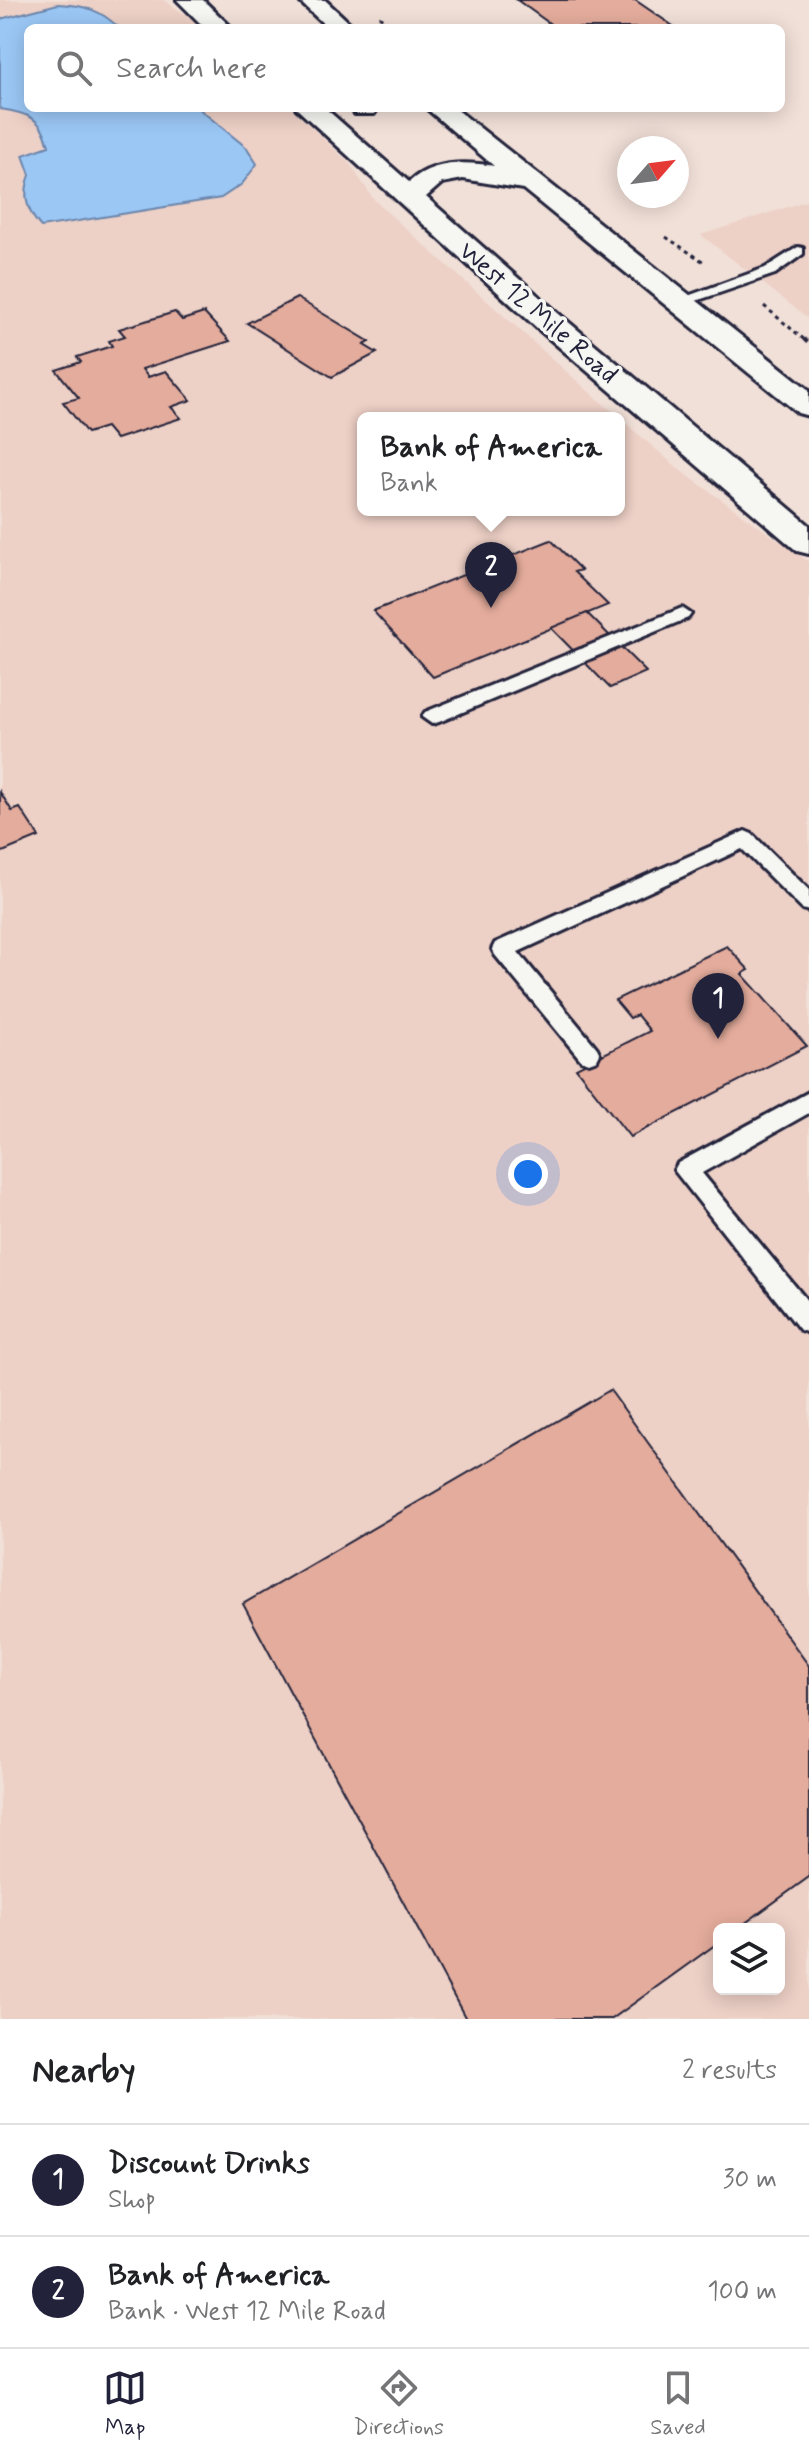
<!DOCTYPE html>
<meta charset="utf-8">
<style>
:root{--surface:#fff;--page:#f2f2f2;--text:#202124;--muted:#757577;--line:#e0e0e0;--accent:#22223b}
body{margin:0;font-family:Mynerve,sans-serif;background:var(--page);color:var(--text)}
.controls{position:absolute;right:24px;bottom:24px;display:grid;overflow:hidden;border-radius:12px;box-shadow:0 4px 20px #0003}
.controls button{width:72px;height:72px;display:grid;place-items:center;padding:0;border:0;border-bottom:2px solid var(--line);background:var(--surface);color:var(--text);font:40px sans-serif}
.compass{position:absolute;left:617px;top:136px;width:72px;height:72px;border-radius:50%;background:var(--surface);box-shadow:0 4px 20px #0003;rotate:62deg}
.you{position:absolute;left:528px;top:1174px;width:28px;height:28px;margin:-20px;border:6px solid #fff;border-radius:50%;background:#1a73e8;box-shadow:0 0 0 12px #1a73e833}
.badge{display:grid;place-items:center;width:52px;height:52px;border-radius:50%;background:var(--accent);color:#fff;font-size:26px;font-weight:700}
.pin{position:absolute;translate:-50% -66px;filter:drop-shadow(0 2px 4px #0008)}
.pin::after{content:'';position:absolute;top:42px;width:28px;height:24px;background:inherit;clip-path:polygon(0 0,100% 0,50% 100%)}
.popup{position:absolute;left:357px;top:412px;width:268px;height:104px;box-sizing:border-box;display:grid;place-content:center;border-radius:12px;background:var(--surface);filter:drop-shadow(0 2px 6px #0005);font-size:26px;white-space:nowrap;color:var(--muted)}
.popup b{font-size:30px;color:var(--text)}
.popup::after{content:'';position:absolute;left:50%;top:100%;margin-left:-16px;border:16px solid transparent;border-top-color:var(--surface)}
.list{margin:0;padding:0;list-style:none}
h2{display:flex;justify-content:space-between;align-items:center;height:104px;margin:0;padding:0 32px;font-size:34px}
h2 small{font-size:26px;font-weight:400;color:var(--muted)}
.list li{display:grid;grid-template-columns:52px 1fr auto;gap:24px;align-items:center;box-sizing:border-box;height:112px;padding:0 32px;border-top:2px solid var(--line)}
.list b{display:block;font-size:30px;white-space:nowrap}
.list p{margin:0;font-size:26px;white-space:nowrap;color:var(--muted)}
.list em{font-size:26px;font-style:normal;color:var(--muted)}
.icon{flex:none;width:44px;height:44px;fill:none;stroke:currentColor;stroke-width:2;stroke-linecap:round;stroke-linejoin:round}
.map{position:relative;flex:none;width:809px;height:2019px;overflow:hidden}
.search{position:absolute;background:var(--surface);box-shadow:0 4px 20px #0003;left:24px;right:24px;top:24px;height:88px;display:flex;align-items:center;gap:20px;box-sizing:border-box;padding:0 28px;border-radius:12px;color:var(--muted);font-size:30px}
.sheet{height:328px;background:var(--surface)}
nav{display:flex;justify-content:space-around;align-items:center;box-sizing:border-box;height:112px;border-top:2px solid var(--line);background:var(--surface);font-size:22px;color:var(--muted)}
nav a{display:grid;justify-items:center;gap:4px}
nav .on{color:var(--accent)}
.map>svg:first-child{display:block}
.built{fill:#edd0c6;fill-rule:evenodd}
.water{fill:#9bc7f5;stroke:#6b85ab;stroke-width:2}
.building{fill:#e4ac9c;stroke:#22223b;stroke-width:2}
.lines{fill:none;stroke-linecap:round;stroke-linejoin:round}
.lane-casing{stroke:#22223b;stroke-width:6}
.secondary-casing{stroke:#22223b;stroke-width:6}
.path-far1{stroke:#22223b;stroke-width:3;stroke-dasharray:4 4;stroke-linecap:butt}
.path{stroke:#22223b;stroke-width:4;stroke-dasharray:5 5;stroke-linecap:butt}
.lane{fill:#f6f6f2;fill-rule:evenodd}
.secondary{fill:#f6f6f2;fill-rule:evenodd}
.labels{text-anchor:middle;stroke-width:7;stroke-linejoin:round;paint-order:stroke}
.far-street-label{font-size:26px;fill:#22223b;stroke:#f6f6f2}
</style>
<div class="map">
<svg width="809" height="2019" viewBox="0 0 809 2019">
<rect width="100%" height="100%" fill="#f1e0d8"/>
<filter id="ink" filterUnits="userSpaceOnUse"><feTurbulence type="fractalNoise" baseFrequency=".0125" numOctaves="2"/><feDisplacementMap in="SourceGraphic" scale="16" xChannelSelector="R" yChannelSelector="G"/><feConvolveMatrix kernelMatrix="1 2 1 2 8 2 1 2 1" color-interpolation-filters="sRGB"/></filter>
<g filter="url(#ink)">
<!-- built -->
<g class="built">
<path d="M 0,0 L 163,0 L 194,20 L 203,28 L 28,28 L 28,108 L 291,108 L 350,164 L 372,197 L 387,212 L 586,389 L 681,471 L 809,562 L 809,2019 L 0,2019 ZM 363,418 L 619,418 L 619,510 L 363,510 ZM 719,1929 L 779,1929 L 779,1989 L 719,1989 Z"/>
<path d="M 809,200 L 809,319 L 701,235 Z"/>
</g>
<!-- water -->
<path class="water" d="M 58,4 C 84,5 101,10 119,28 L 28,28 L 28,108 L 198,108 L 247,148 L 257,164 L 242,184 L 221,198 L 41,227 C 27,212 22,195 30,175 L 23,155 L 49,146 C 42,117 27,113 0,109 L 0,19 Z"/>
<!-- building -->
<g class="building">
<path d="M 517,0 L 635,0 L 676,28 L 556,28 Z"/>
<path d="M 297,298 L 370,342 L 364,345 L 377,353 L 332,377 L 247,323 Z"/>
<path d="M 175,312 L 182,320 L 204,313 L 230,341 L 142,369 L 148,377 L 166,371 L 191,400 L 171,407 L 181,418 L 116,439 L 106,427 L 87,433 L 63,402 L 79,398 L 56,370 L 81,362 L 77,357 L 112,346 L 109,341 L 125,336 L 119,329 Z"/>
<path d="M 551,540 L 581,570 L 574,572 L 608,605 L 433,677 L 373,611 Z"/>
<path d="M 587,613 L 646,672 L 610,688 L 551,628 Z"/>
<path d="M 0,792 L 12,811 L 20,808 L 39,837 L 0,853 Z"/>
<path d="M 727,946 L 749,970 L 742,974 L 807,1046 L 630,1137 L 576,1068 L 650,1031 L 637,1015 L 630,1018 L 615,1000 Z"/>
<path d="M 610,1390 L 809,1666 L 809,1877 L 737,1929 L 719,1929 L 719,1942 L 612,2019 L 466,2019 L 243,1604 Z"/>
</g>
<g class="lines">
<defs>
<g id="lane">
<path d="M 798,247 L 803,248 L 803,254 L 775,274 L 684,305 L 674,305 L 671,302 L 765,268 Z"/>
<path d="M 682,608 L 691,614 L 688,618 L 439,722 L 432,724 L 422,717 L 425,712 Z"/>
<path d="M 745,831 L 752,834 L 809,890 L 809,911 L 802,909 L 742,849 L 518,952 L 597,1048 L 600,1054 L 597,1060 L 589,1063 L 581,1060 L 495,955 L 492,949 L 495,943 Z"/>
<path d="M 809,1092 L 809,1113 L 702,1173 L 809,1303 L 809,1333 L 800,1330 L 674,1170 L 678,1163 Z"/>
</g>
<g id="secondary">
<path d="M 177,0 L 203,0 L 232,28 L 205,28 Z"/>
<path d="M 298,0 L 325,0 L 355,28 L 328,28 Z"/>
<path d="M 296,108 L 325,108 L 409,182 C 432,161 464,161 494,166 L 426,108 L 455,108 L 809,390 L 809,416 L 798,413 L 523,189 L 463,179 L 442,183 L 426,197 L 559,314 L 809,525 L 809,554 L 797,551 L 537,328 Z"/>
<path d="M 351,108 L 378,108 L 374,114 L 355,114 Z"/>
</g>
</defs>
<!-- lane casing -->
<use href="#lane" class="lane-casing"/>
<!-- secondary casing -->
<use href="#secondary" class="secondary-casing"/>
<!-- path-far1 -->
<g class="path-far1">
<path d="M 379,16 L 395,28"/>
<path d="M 666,237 L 704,262"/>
<path d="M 764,306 L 806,341"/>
</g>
<!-- path -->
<path class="path" d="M 804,339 L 809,344"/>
<!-- lane -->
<use href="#lane" class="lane"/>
<!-- secondary -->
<use href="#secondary" class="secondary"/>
</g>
</g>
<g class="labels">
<!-- far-street labels -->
<g class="far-street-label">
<text transform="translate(539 312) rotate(41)" y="9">West 12 Mile Road</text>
</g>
</g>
</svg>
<div class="controls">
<button><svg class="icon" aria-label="layers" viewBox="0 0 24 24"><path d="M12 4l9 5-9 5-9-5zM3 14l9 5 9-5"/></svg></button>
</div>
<svg class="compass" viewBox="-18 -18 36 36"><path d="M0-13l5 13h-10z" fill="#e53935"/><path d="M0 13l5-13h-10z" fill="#757577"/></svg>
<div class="you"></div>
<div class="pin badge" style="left:718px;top:1039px">1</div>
<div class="pin badge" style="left:491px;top:608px">2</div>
<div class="popup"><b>Bank of America</b>Bank</div>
<div class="search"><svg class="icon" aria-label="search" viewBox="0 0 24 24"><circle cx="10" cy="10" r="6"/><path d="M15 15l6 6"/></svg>Search here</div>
</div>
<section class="sheet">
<h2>Nearby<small>2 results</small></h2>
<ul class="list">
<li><span class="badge">1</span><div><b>Discount Drinks</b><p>Shop</p></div><em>30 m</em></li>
<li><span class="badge">2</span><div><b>Bank of America</b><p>Bank · West 12 Mile Road</p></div><em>100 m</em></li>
</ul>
</section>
<nav>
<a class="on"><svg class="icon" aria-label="map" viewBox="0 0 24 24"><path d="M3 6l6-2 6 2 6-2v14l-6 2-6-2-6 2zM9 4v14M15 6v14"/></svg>Map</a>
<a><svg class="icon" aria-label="directions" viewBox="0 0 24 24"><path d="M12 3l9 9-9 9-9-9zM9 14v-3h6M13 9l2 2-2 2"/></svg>Directions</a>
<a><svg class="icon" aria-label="saved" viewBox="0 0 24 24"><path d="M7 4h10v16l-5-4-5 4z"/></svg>Saved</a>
</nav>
